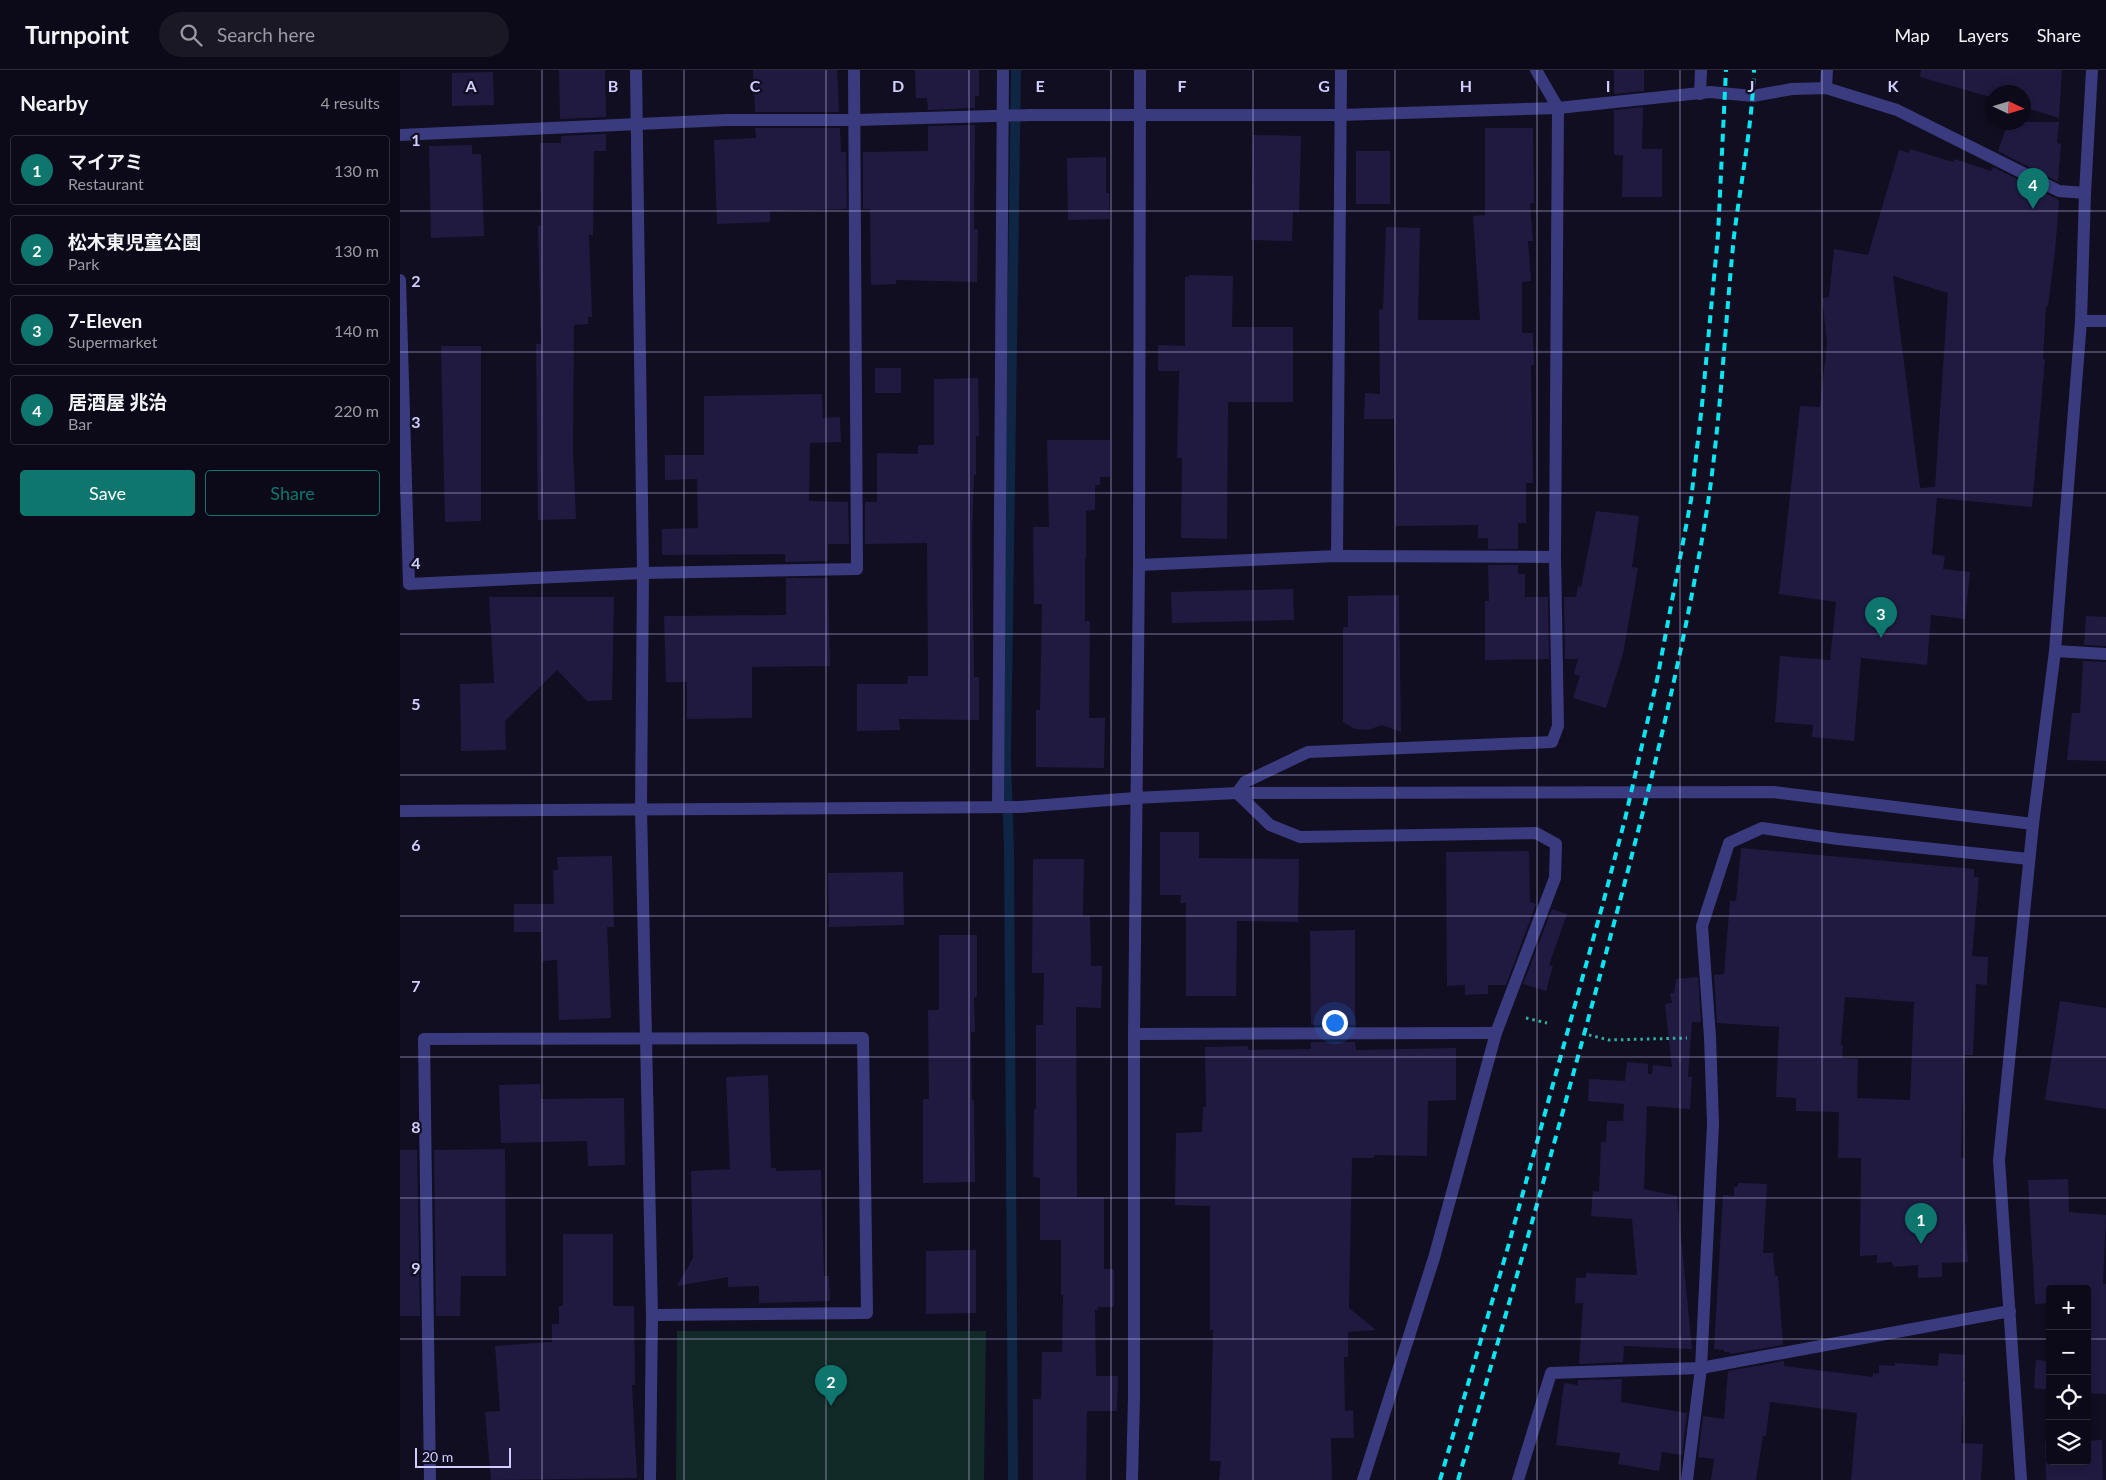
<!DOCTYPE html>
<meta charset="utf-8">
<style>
:root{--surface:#0c0a18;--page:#1a1825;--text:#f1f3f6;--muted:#9a9aa2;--line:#2c2b37;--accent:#0f766e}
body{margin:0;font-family:Lato,"Noto Sans JP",sans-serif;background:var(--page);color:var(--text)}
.controls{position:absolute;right:15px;bottom:15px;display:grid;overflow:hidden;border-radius:5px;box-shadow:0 2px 8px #0003}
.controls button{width:45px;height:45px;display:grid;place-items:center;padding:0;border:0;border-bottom:1px solid var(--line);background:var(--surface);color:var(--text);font:25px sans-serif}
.compass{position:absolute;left:1586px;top:15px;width:45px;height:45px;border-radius:50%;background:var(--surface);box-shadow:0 2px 8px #0003;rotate:94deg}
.scale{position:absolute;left:15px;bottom:12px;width:96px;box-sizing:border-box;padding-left:5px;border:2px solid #d1cefe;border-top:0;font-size:14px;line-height:18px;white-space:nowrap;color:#d1cefe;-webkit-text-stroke:4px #100e20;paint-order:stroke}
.you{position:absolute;left:934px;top:952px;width:18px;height:18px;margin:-12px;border:4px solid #fff;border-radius:50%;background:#1a73e8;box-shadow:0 0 0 8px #1a73e833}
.badge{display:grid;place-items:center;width:32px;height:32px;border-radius:50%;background:var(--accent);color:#fff;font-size:16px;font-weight:700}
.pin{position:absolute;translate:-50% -41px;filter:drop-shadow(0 1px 2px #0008)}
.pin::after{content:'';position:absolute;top:26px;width:18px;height:15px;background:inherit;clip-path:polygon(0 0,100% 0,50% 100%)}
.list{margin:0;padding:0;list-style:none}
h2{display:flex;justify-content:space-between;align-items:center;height:65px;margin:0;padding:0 20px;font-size:21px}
h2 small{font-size:16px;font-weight:400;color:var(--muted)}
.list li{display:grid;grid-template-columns:32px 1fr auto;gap:15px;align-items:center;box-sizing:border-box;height:70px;margin:0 10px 10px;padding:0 10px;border:1px solid var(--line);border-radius:5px}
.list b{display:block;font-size:19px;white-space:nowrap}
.list p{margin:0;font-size:16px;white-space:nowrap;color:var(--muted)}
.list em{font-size:16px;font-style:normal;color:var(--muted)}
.actions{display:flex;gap:10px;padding:15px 20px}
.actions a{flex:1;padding:11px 0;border:1px solid var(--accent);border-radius:5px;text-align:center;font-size:18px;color:var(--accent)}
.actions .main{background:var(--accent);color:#fff}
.icon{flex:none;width:28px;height:28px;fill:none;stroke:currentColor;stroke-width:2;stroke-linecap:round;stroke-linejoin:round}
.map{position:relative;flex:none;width:1706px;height:1410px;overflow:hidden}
header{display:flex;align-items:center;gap:30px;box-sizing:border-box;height:70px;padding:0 25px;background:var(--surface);border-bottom:1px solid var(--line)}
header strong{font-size:24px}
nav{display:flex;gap:28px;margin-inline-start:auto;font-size:18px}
.search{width:350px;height:45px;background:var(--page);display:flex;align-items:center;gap:12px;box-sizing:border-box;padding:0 18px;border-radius:28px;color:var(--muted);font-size:19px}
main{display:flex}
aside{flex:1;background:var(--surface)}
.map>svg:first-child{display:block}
.green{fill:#112a28}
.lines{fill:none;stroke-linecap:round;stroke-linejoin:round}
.stream{stroke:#0e2544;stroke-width:10}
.building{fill:#201a41;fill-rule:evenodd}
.path{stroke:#31aea0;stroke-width:3;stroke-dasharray:2.5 4;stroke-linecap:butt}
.minor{stroke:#3a3b7e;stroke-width:12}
.rail{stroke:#07e6f1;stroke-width:4;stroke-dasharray:8 6;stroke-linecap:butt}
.grid{fill:none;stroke:#d1cefe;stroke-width:1;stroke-opacity:0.55}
.grid-label{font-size:16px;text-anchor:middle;font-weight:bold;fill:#d1cefe;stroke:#100e20;stroke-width:4.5;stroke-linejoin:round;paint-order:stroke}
</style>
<header>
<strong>Turnpoint</strong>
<div class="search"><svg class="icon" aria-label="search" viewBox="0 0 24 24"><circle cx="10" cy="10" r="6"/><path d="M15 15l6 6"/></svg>Search here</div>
<nav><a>Map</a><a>Layers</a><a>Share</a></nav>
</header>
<main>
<aside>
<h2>Nearby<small>4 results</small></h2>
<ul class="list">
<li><span class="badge">1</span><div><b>マイアミ</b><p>Restaurant</p></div><em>130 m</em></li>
<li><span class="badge">2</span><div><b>松木東児童公園</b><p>Park</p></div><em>130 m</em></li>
<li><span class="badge">3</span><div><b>7-Eleven</b><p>Supermarket</p></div><em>140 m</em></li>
<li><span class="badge">4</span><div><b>居酒屋 兆治</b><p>Bar</p></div><em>220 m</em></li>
</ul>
<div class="actions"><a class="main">Save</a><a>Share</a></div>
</aside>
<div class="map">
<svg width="1706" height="1410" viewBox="0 0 1706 1410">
<rect width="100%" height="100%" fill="#100e20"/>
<!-- green -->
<path class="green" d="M 277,1261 L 586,1261 L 584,1410 L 276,1410 Z"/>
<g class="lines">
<!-- stream -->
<path class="stream" d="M 613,1410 L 609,778 L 606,689 L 616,0"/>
</g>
<!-- building -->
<g class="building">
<path d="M 159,0 L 205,0 L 206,47 L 160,49 Z"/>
<path d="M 353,0 L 437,0 L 439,42 L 355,42 Z"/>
<path d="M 515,0 L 579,0 L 579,26 L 575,26 L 575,38 L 528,40 L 527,28 L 516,28 Z"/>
<path d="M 1214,0 L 1244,0 L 1244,21 L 1214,24 Z"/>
<path d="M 1521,0 L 1662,0 L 1659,48 L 1624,37 L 1624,22 L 1594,22 L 1594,28 L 1520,7 Z"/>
<path d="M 93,2 L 94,35 L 52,36 L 52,3 Z"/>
<path d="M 1243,37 L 1242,79 L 1262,79 L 1262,127 L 1222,127 L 1223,85 L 1214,85 L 1214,40 Z"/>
<path d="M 1608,52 L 1659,52 L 1657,73 L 1661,74 L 1658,112 L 1598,81 Z"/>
<path d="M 575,55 L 574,159 L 578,159 L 577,212 L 496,210 L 496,214 L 471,215 L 470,139 L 463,139 L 463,82 L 528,81 L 528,56 Z"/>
<path d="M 355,58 L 440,58 L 441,82 L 446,82 L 447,139 L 370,141 L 370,152 L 317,154 L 314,70 L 356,68 Z"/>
<path d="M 1085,58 L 1133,58 L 1134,133 L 1130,133 L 1133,171 L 1128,171 L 1131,211 L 1122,212 L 1122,263 L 1133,263 L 1134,295 L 1131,295 L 1133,413 L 1126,413 L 1126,453 L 1118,453 L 1118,479 L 1088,479 L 1088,468 L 1078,468 L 1078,455 L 995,456 L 994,349 L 964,349 L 965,323 L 980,324 L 979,240 L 983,239 L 986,157 L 1020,158 L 1018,250 L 1080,250 L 1073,146 L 1085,145 Z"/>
<path d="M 206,64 L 206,81 L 194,81 L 193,165 L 189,165 L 192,247 L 188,247 L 188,254 L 174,255 L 173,380 L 176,449 L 138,450 L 136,274 L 141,274 L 138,156 L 141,156 L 140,73 L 161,73 L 161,66 Z"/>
<path d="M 853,65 L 901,66 L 899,143 L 893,142 L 892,171 L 851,170 Z"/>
<path d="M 72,75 L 72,84 L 81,84 L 84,166 L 31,168 L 29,76 Z"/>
<path d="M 1510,79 L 1553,92 L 1554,89 L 1591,101 L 1593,97 L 1657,129 L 1659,132 L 1655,182 L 1648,236 L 1646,236 L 1643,289 L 1645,289 L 1632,437 L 1537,428 L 1532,484 L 1545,486 L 1543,499 L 1570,502 L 1565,549 L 1531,545 L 1527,595 L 1461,588 L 1454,671 L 1412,667 L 1413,655 L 1375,652 L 1380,586 L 1430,590 L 1436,532 L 1379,524 L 1400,336 L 1420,337 L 1427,273 L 1422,228 L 1429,227 L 1434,179 L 1468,185 L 1499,80 L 1509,83 ZM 1493,206 L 1548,223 L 1535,417 L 1520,418 Z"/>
<rect x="956" y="81" width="34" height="53"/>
<path d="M 706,87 L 706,123 L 709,123 L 710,149 L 668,150 L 667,88 Z"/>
<path d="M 789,205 L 833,206 L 832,257 L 893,257 L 893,332 L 828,332 L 827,469 L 781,468 L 782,388 L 777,388 L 779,301 L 758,301 L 758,275 L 785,276 L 785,207 L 789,207 Z"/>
<path d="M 41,276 L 81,276 L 81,451 L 45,452 Z"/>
<rect x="475" y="298" width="26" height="25"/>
<path d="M 578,308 L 579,366 L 576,366 L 576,405 L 574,405 L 572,466 L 574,607 L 579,607 L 579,650 L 499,649 L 500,660 L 457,661 L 457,614 L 507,614 L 508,606 L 528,606 L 527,473 L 465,474 L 465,432 L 477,432 L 477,383 L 518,384 L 518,375 L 534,375 L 534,309 Z"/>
<path d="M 422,324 L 423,348 L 440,347 L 441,372 L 410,373 L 409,431 L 448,432 L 449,474 L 428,474 L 428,491 L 385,492 L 385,484 L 262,485 L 262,459 L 298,458 L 297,409 L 265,410 L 265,385 L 304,385 L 304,326 Z"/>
<path d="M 647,370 L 710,370 L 710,407 L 700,407 L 700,415 L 695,415 L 695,440 L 686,441 L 686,488 L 685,488 L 685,551 L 690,551 L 689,648 L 705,648 L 704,698 L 636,697 L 636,640 L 640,640 L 642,534 L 634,534 L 633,457 L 649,457 Z"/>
<path d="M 1196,441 L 1239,446 L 1232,497 L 1238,498 L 1223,584 L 1206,638 L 1173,628 L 1180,606 L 1174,604 L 1178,589 L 1165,589 L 1164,527 L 1176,527 L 1178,516 L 1181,517 Z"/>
<path d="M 1088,495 L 1118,495 L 1118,504 L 1125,504 L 1125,527 L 1148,527 L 1149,589 L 1085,590 L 1085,531 L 1089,531 Z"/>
<path d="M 386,508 L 428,508 L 430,596 L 352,597 L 352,648 L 287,649 L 287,612 L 266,612 L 264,546 L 386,545 Z"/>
<path d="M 893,519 L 894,550 L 772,553 L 771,522 Z"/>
<path d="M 999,525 L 1001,662 L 982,655 L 968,660 L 955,659 L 943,652 L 943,557 L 948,557 L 948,526 Z"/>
<path d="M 89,527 L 214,527 L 212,630 L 187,631 L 157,600 L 105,651 L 106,680 L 61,681 L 60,614 L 94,613 Z"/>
<path d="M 1686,546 L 1706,547 L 1706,576 L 1684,575 Z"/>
<path d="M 1683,591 L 1706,592 L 1706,691 L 1667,690 L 1672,643 L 1680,643 Z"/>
<path d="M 760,762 L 799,762 L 799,788 L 899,789 L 898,852 L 837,851 L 836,926 L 786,926 L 786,833 L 780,833 L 781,825 L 760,825 Z"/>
<path d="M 1341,778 L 1574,799 L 1574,807 L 1579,807 L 1572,886 L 1588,887 L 1587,915 L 1576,914 L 1573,985 L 1564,985 L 1561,1088 L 1565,1088 L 1565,1149 L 1568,1192 L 1542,1193 L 1542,1207 L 1518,1208 L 1518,1195 L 1493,1197 L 1492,1192 L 1477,1193 L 1477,1185 L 1460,1186 L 1461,1088 L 1438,1088 L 1439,1042 L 1396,1041 L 1396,1028 L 1376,1027 L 1379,957 L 1317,953 L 1314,905 L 1324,904 L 1330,831 L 1336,831 ZM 1445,927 L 1514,932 L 1510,1030 L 1457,1028 L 1458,989 L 1442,988 L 1443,975 L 1441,975 Z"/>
<path d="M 1129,781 L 1130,832 L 1136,834 L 1106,915 L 1088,915 L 1088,924 L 1065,925 L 1065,915 L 1047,916 L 1046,782 Z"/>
<path d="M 212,786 L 214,857 L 207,857 L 211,948 L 159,950 L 157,890 L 142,891 L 141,862 L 114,862 L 114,834 L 154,834 L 153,800 L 158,800 L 157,787 Z"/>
<path d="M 633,789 L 684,789 L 683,846 L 690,846 L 691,896 L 702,896 L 701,938 L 676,937 L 677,1127 L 704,1127 L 704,1199 L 714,1199 L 714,1237 L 698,1237 L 698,1240 L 695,1240 L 696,1306 L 718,1306 L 717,1341 L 687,1341 L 686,1410 L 633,1410 L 633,1329 L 641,1329 L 642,1282 L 662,1282 L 663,1225 L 661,1225 L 661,1170 L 640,1170 L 640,1108 L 633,1107 L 634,1039 L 636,1039 L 636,955 L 643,955 L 644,903 L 632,903 Z"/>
<path d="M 503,802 L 504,855 L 429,857 L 428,803 Z"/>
<path d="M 1152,839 L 1167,844 L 1149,895 L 1153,896 L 1146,921 L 1123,914 Z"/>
<path d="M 955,860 L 955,955 L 911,955 L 910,861 Z"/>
<path d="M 539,865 L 577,865 L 577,927 L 574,927 L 575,962 L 571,962 L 572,1030 L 574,1030 L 575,1112 L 523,1113 L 523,1029 L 529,1029 L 528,940 L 539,940 Z"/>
<path d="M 1298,907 L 1301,952 L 1292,952 L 1288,1007 L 1292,1007 L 1290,1039 L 1247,1036 L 1244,1119 L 1277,1126 L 1292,1279 L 1224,1276 L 1223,1292 L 1179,1294 L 1183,1233 L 1175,1233 L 1176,1208 L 1186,1208 L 1186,1203 L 1237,1205 L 1232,1149 L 1191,1146 L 1193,1121 L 1199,1122 L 1201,1072 L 1206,1072 L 1207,1051 L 1223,1051 L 1224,1034 L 1188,1031 L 1189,1009 L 1225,1011 L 1227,992 L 1248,994 L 1248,1004 L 1252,1004 L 1253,995 L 1272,997 L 1265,934 L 1272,933 L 1270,923 L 1274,923 L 1276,909 Z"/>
<path d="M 1660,931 L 1706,938 L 1706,1039 L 1645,1030 Z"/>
<path d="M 911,972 L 955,972 L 956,980 L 1056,978 L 1056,1030 L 1028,1031 L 1027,1086 L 974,1085 L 974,1088 L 952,1088 L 949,1238 L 976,1260 L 948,1262 L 948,1287 L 944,1287 L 945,1341 L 953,1340 L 954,1368 L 931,1368 L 932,1410 L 819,1410 L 821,1391 L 810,1391 L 813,1260 L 810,1260 L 810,1136 L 775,1135 L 776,1063 L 802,1062 L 803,1037 L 806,1037 L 805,977 L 848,976 L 848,980 L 911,979 Z"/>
<path d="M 368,1005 L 371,1098 L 376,1098 L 376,1101 L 421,1100 L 424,1206 L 429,1206 L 430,1231 L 359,1233 L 359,1216 L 328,1217 L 328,1207 L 277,1216 L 293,1188 L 291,1101 L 330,1099 L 326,1007 Z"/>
<path d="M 140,1014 L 141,1029 L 224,1028 L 225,1095 L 188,1096 L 187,1071 L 101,1073 L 99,1015 Z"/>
<path d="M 105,1079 L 106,1206 L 61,1206 L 60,1246 L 36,1246 L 34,1080 Z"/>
<path d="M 0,1080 L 17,1080 L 20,1246 L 0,1246 Z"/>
<path d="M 1668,1109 L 1669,1142 L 1706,1145 L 1703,1213 L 1706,1214 L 1706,1324 L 1687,1323 L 1687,1219 L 1650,1219 L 1650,1233 L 1635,1234 L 1628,1110 Z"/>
<path d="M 1338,1113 L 1367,1114 L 1363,1183 L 1373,1183 L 1375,1206 L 1378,1206 L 1383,1275 L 1330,1284 L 1330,1282 L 1324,1282 L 1324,1280 L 1314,1279 L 1323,1125 L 1334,1126 L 1334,1117 L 1338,1117 Z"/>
<path d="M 163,1164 L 213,1164 L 213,1236 L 234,1236 L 235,1315 L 232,1315 L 237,1408 L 91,1410 L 85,1342 L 100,1341 L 95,1276 L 152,1272 L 152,1254 L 159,1254 L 159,1236 L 163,1236 Z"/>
<path d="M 576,1180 L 576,1243 L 526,1244 L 526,1181 Z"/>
<path d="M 1650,1261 L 1650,1320 L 1634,1318 L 1636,1290 L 1648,1291 Z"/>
<path d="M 1539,1283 L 1565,1285 L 1563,1311 L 1565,1311 L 1561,1373 L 1583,1374 L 1581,1410 L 1451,1410 L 1457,1343 L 1370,1332 L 1366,1366 L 1363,1366 L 1356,1410 L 1311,1410 L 1314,1389 L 1298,1387 L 1303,1346 L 1324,1349 L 1328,1301 L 1384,1291 L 1384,1296 L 1473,1307 L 1473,1303 L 1479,1304 L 1479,1295 L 1495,1296 L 1495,1293 L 1538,1296 Z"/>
<path d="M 1222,1309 L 1221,1332 L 1287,1343 L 1282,1385 L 1262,1382 L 1259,1401 L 1218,1394 L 1220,1383 L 1156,1375 L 1164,1313 L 1178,1315 L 1178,1310 Z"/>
<path d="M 1702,1370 L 1703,1410 L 1646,1410 L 1645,1372 L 1650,1371 L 1650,1391 L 1687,1391 L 1687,1371 Z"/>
</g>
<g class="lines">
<!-- path -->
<g class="path">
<path d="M 1126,948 L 1147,953"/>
<path d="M 1189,965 L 1209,970 L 1287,968"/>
</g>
<!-- minor -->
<g class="minor">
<path d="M 236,0 L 243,503 L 241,739 L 252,1245 L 250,1410"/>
<path d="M 1426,18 L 1427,0"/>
<path d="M 1300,24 L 1301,0"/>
<path d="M 0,65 L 326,50 L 456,50 L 631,45 L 940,45 L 1158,38 L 1310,22 L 1353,26 L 1392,19 L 1426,18 L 1497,40 L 1659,121 L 1685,123"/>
<path d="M 0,210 L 9,514 L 243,503 L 457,499 L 454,0"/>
<path d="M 1681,251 L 1706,251"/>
<path d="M 937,486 L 941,0"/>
<path d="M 739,495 L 937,486 L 1155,487"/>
<path d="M 1655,581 L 1706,584"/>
<path d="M 598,737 L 603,0"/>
<path d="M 0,741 L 620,737 L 735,728 L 837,723 L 1373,722 L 1633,754"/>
<path d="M 734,964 L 1096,963"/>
<path d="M 30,1410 L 24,969 L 463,968 L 467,1243 L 252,1245"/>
<path d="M 732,1410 L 734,1327 L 734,964 L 739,495 L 740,0"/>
<path d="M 963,1410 L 1034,1188 L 1096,963 L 1155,808 L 1156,774 L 1136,763 L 900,767 L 870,755 L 837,723 L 845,712 L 908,682 L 1152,672 L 1158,656 L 1155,487 L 1158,38 L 1136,0"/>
<path d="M 1118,1410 L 1151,1303 L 1301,1298 L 1610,1241"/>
<path d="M 1287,1410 L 1301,1298 L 1313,1054 L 1310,967 L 1302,856 L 1329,773 L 1362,758 L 1438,769 L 1629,789"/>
<path d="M 1621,1410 L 1599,1090 L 1633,754 L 1655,581 L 1681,251 L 1685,123 L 1692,0"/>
</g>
<!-- rail -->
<g class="rail">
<path d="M 1040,1410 L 1108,1177 L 1202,837 L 1225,749 L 1257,610 L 1291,430 L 1302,335 L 1318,165 L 1326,0"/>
<path d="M 1058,1410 C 1104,1252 1149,1094 1192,935 C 1237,769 1281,603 1308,433 C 1321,345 1325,255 1334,166 C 1341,111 1352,56 1354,0"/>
</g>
</g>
<!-- grid -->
<path class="grid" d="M 142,0 L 142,1410M 284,0 L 284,1410M 426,0 L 426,1410M 569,0 L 569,1410M 711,0 L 711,1410M 853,0 L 853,1410M 995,0 L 995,1410M 1137,0 L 1137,1410M 1280,0 L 1280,1410M 1422,0 L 1422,1410M 1564,0 L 1564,1410M 0,141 L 1706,141M 0,282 L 1706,282M 0,423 L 1706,423M 0,564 L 1706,564M 0,705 L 1706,705M 0,846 L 1706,846M 0,987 L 1706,987M 0,1128 L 1706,1128M 0,1269 L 1650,1269M 1687,1269 L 1706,1269"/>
<g class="grid-label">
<text x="71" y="22">A</text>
<text x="213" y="22">B</text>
<text x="355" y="22">C</text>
<text x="498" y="22">D</text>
<text x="640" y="22">E</text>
<text x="782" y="22">F</text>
<text x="924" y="22">G</text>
<text x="1066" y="22">H</text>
<text x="1208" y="22">I</text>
<text x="1351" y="22">J</text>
<text x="1493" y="22">K</text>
<text x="16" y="76">1</text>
<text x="16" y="217">2</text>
<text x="16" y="358">3</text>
<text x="16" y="499">4</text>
<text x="16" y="640">5</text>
<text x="16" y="781">6</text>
<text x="16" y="922">7</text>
<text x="16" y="1063">8</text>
<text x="16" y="1204">9</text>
</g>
</svg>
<div class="controls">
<button>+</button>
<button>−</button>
<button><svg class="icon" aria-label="locate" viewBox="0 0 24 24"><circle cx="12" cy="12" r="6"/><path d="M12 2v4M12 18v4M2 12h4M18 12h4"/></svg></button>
<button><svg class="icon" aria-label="layers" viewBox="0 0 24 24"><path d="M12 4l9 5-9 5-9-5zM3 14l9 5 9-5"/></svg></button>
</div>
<svg class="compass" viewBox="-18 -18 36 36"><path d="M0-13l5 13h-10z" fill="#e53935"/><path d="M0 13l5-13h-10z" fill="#9a9aa2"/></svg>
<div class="scale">20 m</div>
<div class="you"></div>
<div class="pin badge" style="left:1521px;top:1174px">1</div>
<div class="pin badge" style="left:431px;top:1336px">2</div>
<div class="pin badge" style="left:1481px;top:568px">3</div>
<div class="pin badge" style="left:1633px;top:139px">4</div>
</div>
</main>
